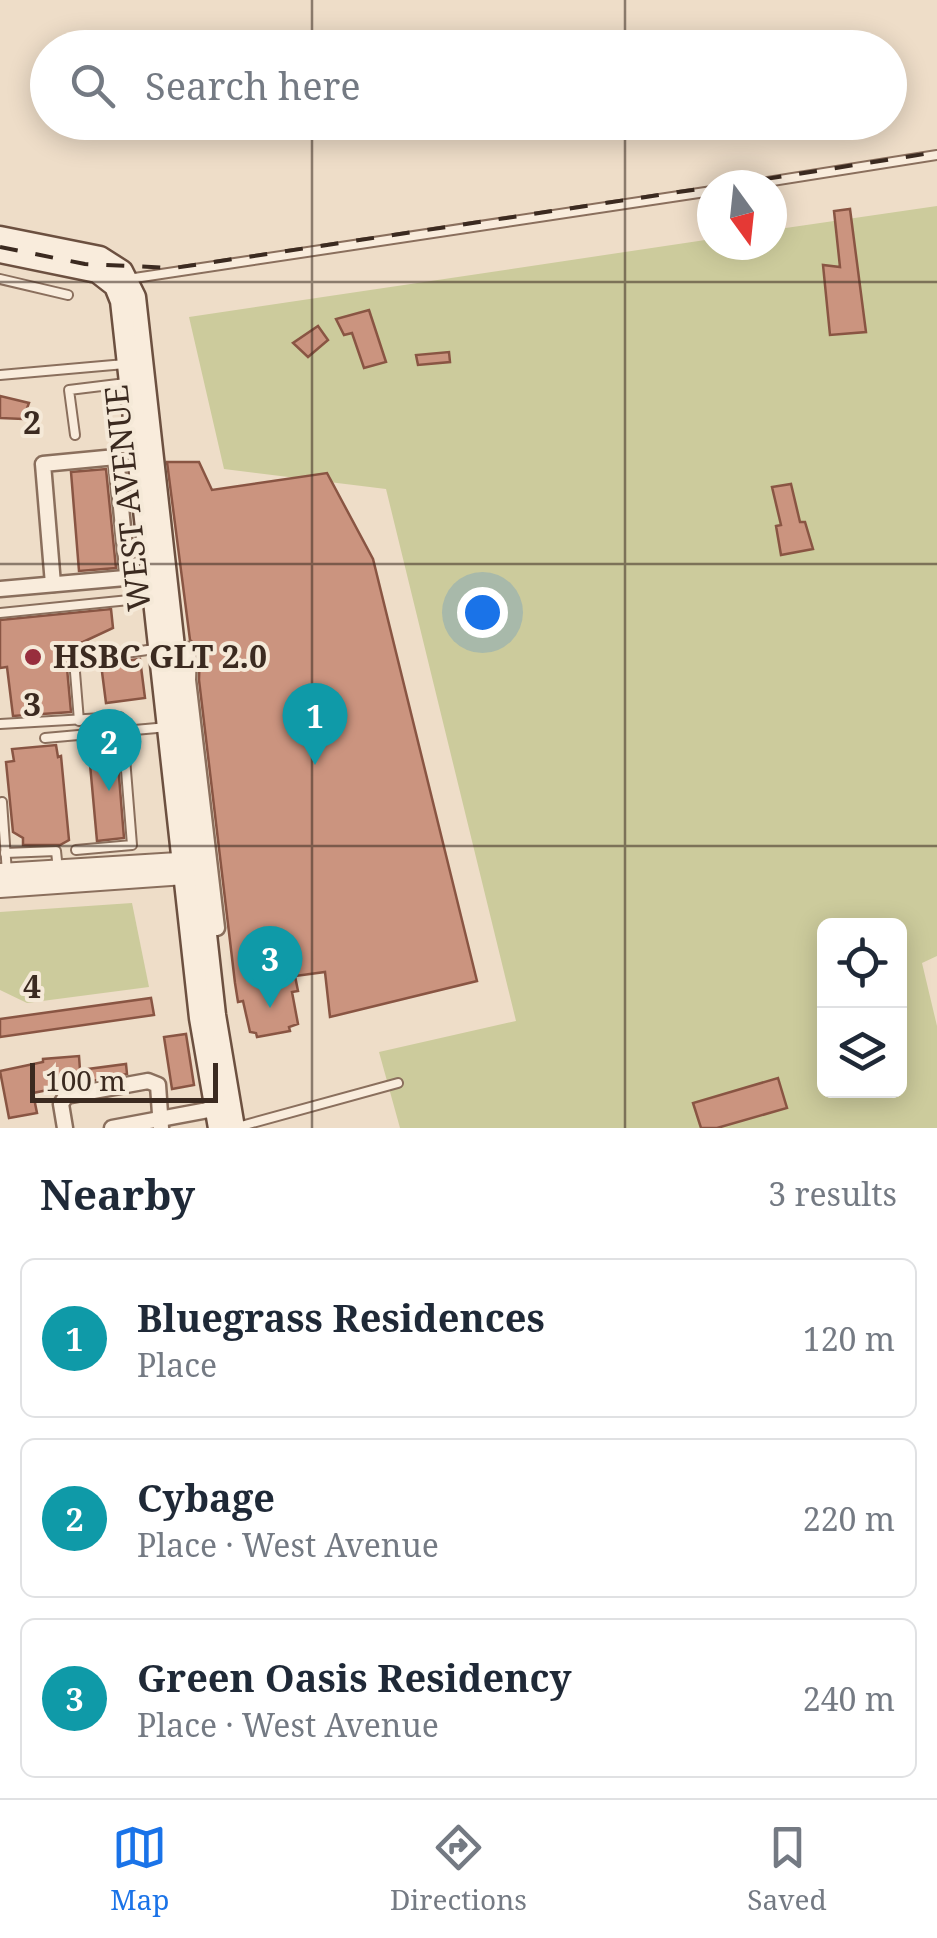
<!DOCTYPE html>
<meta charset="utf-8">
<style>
:root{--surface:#fff;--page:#f6f6f7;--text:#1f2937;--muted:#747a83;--line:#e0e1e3;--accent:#1a73e8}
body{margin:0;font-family:"Noto Serif",serif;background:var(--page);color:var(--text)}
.controls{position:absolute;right:30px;bottom:30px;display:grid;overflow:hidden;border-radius:15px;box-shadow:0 5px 25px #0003}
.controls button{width:90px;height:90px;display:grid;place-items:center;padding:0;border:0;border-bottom:2px solid var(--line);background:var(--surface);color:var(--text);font:50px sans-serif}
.compass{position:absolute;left:697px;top:170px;width:90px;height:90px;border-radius:50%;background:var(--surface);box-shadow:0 5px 25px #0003;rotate:165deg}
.scale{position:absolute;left:30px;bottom:25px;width:188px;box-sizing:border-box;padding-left:10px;border:5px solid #3b2a20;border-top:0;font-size:28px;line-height:35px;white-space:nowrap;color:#3b2a20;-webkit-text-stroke:8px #f5e9d8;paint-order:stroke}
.you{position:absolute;left:482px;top:612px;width:35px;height:35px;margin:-25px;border:8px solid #fff;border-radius:50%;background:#1a73e8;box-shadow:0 0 0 15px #1a73e833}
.badge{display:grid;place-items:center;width:65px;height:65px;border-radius:50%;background:var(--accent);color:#fff;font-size:32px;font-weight:700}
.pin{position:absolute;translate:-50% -82px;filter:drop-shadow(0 2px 5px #0008)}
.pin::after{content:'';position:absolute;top:52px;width:35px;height:30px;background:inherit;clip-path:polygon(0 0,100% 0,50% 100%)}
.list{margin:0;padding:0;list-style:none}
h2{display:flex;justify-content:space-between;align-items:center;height:130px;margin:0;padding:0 40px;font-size:42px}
h2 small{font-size:32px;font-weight:400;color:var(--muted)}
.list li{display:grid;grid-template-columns:65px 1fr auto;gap:30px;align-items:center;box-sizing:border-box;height:160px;margin:0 20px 20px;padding:0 20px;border:2px solid var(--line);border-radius:15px}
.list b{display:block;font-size:38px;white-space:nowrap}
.list p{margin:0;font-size:32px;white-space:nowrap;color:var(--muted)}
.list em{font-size:32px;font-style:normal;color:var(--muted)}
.icon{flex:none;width:55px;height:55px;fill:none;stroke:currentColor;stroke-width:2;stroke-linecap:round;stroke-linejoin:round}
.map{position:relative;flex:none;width:937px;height:1128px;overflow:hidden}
.search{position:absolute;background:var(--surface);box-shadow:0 5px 25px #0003;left:30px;right:30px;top:30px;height:110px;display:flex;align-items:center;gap:25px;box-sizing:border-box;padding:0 35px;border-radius:55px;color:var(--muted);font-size:38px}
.sheet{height:670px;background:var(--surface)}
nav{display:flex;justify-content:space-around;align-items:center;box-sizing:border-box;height:140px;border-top:2px solid var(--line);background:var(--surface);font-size:28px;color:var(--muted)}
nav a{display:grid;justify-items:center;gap:5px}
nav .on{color:var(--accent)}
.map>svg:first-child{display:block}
.green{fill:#cccb9c;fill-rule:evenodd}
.building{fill:#cb947f;stroke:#895543;stroke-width:2.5}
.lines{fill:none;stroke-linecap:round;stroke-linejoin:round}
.service-casing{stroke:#8a6f5d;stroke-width:12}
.minor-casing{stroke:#8a6f5d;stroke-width:19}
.tertiary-casing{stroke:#8a6f5d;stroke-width:22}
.secondary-casing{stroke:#6c5040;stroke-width:25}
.service{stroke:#f9ecdc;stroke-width:8}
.minor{stroke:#f9ecdc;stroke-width:14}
.tertiary{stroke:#f9ecdc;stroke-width:18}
.secondary{stroke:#f9ecdc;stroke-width:20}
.rail{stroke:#3b2a20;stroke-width:4;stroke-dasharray:18 18;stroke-linecap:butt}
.grid{fill:none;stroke:#3b2a20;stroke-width:2.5;stroke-opacity:0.55}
.poi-dot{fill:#982e3d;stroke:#f5e9d8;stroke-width:4}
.labels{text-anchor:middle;stroke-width:8;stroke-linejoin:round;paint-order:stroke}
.street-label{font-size:32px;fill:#3b2a20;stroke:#f5e9d8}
.poi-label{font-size:32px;font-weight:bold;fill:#3b2a20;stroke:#f5e9d8;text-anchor:start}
.grid-label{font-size:32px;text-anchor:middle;font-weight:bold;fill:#3b2a20;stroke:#f5e9d8;stroke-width:8;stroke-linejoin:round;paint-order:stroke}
</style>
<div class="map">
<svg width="937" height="1128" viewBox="0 0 937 1128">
<rect width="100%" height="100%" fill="#eeddc8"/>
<!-- green -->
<g class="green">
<path d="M 937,206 L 937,956 L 922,963 L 937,1026 L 937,1128 L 400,1128 L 379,1052 L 516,1021 L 386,489 L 224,469 L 189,317 L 712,239 L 712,245 L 772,245 L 772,230 ZM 824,926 L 900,926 L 900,1090 L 824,1090 Z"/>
<path d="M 132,903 L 149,987 L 27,1003 L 0,990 L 0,912 Z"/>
</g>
<!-- building -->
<g class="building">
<path d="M 850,209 L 866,332 L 830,335 L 823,265 L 840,267 L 834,211 Z"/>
<path d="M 369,310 L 386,362 L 364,368 L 352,333 L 344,335 L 336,319 Z"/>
<path d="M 318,326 L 328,340 L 308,357 L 293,343 Z"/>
<path d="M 449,352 L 450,362 L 418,365 L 416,355 Z"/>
<path d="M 0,396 L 29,403 L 23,419 L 0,418 Z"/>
<path d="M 167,462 L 199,462 L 212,490 L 327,473 L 373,559 L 477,981 L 330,1017 L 325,972 L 295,976 L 298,991 L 292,992 L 298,1024 L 289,1027 L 290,1031 L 257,1037 L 256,1033 L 250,1032 L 243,1001 L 238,1002 L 235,983 L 199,680 L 200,649 L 190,640 Z"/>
<path d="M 106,469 L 116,568 L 79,571 L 71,472 Z"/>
<path d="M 791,484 L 800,522 L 805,522 L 813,549 L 781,555 L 776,526 L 781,525 L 772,487 Z"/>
<path d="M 111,609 L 113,628 L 83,642 L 65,646 L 71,712 L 13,716 L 7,667 L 0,668 L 0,620 Z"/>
<path d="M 140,659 L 145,698 L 106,703 L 101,664 Z"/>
<path d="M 116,739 L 124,838 L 97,841 L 88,742 Z"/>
<path d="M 56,745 L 58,757 L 61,756 L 69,840 L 60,845 L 23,845 L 23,838 L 13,832 L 6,762 L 14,761 L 12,749 Z"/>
<path d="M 151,998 L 154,1015 L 0,1037 L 0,1019 Z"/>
<path d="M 186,1034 L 194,1085 L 172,1089 L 164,1037 Z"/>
<path d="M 79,1056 L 80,1070 L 126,1064 L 127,1074 L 33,1093 L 37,1113 L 9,1118 L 0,1071 L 43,1062 L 43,1059 Z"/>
<path d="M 778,1078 L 787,1108 L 717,1128 L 701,1128 L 693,1103 Z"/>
</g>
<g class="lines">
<defs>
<g id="service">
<path d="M 748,185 L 937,155"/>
<path d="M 0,279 L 68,295"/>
<path d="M 128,279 L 712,191"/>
<path d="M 0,375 L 125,364"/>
<path d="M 75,435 L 69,390 L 126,383"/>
<path d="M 0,613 L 149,598"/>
<path d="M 79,721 L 74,660 L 155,649"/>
<path d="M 0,724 L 120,717"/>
<path d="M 45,738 L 168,727"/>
<path d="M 2,802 L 7,873"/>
<path d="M 76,850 L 132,845 L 123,733"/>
<path d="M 5,853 L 56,851 L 58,870"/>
<path d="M 234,1128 L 398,1083"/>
</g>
<g id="minor">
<path d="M 53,584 L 43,464 L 116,457 L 128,578"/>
<path d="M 0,589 L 159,575"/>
<path d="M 189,650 L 188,680 L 217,928"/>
<path d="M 65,1128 L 61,1104 L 66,1096 L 148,1081 L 158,1085 L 161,1128"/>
<path d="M 112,1128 L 224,1107"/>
</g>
<g id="tertiary">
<path d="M 0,873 L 194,861"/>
<path d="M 0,888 L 199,874"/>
</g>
<g id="secondary">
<path d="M 0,237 L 100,257 L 122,271 L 135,297 L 215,1015 L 234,1128"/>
<path d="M 0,252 L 97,272 L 115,286 L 121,301 L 200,1018 L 219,1128"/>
</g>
</defs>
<!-- service casing -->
<use href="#service" class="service-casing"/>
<!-- minor casing -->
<use href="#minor" class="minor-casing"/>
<!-- tertiary casing -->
<use href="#tertiary" class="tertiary-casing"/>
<!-- secondary casing -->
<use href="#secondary" class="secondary-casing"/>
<!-- service -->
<use href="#service" class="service"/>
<!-- minor -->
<use href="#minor" class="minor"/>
<!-- tertiary -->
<use href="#tertiary" class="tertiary"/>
<!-- secondary -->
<use href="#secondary" class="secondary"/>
<!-- rail -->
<g class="rail">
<path d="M 728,185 L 937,152"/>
<path d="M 0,247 L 85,264 L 174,268 L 712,187"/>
</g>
</g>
<!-- grid -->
<path class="grid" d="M 312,0 L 312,48M 625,0 L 625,48M 312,122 L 312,1128M 625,122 L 625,1128M 0,282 L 937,282M 0,564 L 937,564M 0,846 L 937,846"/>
<!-- markers -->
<circle class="poi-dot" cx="33" cy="657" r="10"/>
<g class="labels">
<!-- street labels -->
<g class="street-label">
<text transform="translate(128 498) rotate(-96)" y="11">WEST AVENUE</text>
</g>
<!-- poi labels -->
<g class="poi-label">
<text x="53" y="668">HSBC GLT 2.0</text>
</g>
</g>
<g class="grid-label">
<text x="32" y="434">2</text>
<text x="32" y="716">3</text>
<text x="32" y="998">4</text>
</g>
</svg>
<div class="controls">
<button><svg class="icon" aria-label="locate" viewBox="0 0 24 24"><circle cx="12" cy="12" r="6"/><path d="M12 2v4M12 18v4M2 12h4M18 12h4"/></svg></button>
<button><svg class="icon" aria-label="layers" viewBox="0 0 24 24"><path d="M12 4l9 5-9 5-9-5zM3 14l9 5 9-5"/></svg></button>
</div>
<svg class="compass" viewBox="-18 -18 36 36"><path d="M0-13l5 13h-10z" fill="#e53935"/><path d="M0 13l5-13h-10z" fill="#747a83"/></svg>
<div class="scale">100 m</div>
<div class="you"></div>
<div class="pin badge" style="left:315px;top:765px;background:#0f9aa8">1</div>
<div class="pin badge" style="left:109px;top:791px;background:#0f9aa8">2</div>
<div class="pin badge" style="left:270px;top:1008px;background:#0f9aa8">3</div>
<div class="search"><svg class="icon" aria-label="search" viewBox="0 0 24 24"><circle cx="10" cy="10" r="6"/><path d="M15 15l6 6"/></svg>Search here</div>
</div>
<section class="sheet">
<h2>Nearby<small>3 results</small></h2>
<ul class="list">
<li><span class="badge" style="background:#0f9aa8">1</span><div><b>Bluegrass Residences</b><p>Place</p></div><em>120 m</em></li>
<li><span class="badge" style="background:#0f9aa8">2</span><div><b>Cybage</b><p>Place · West Avenue</p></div><em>220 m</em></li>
<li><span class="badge" style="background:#0f9aa8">3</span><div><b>Green Oasis Residency</b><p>Place · West Avenue</p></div><em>240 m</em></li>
</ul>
</section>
<nav>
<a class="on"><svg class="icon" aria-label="map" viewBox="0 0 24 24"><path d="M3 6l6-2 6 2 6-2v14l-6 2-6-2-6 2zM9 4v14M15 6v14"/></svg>Map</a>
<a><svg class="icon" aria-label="directions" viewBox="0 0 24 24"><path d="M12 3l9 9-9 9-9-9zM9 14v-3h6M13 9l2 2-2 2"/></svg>Directions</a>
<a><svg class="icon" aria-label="saved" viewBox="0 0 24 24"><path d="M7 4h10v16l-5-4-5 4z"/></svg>Saved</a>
</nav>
